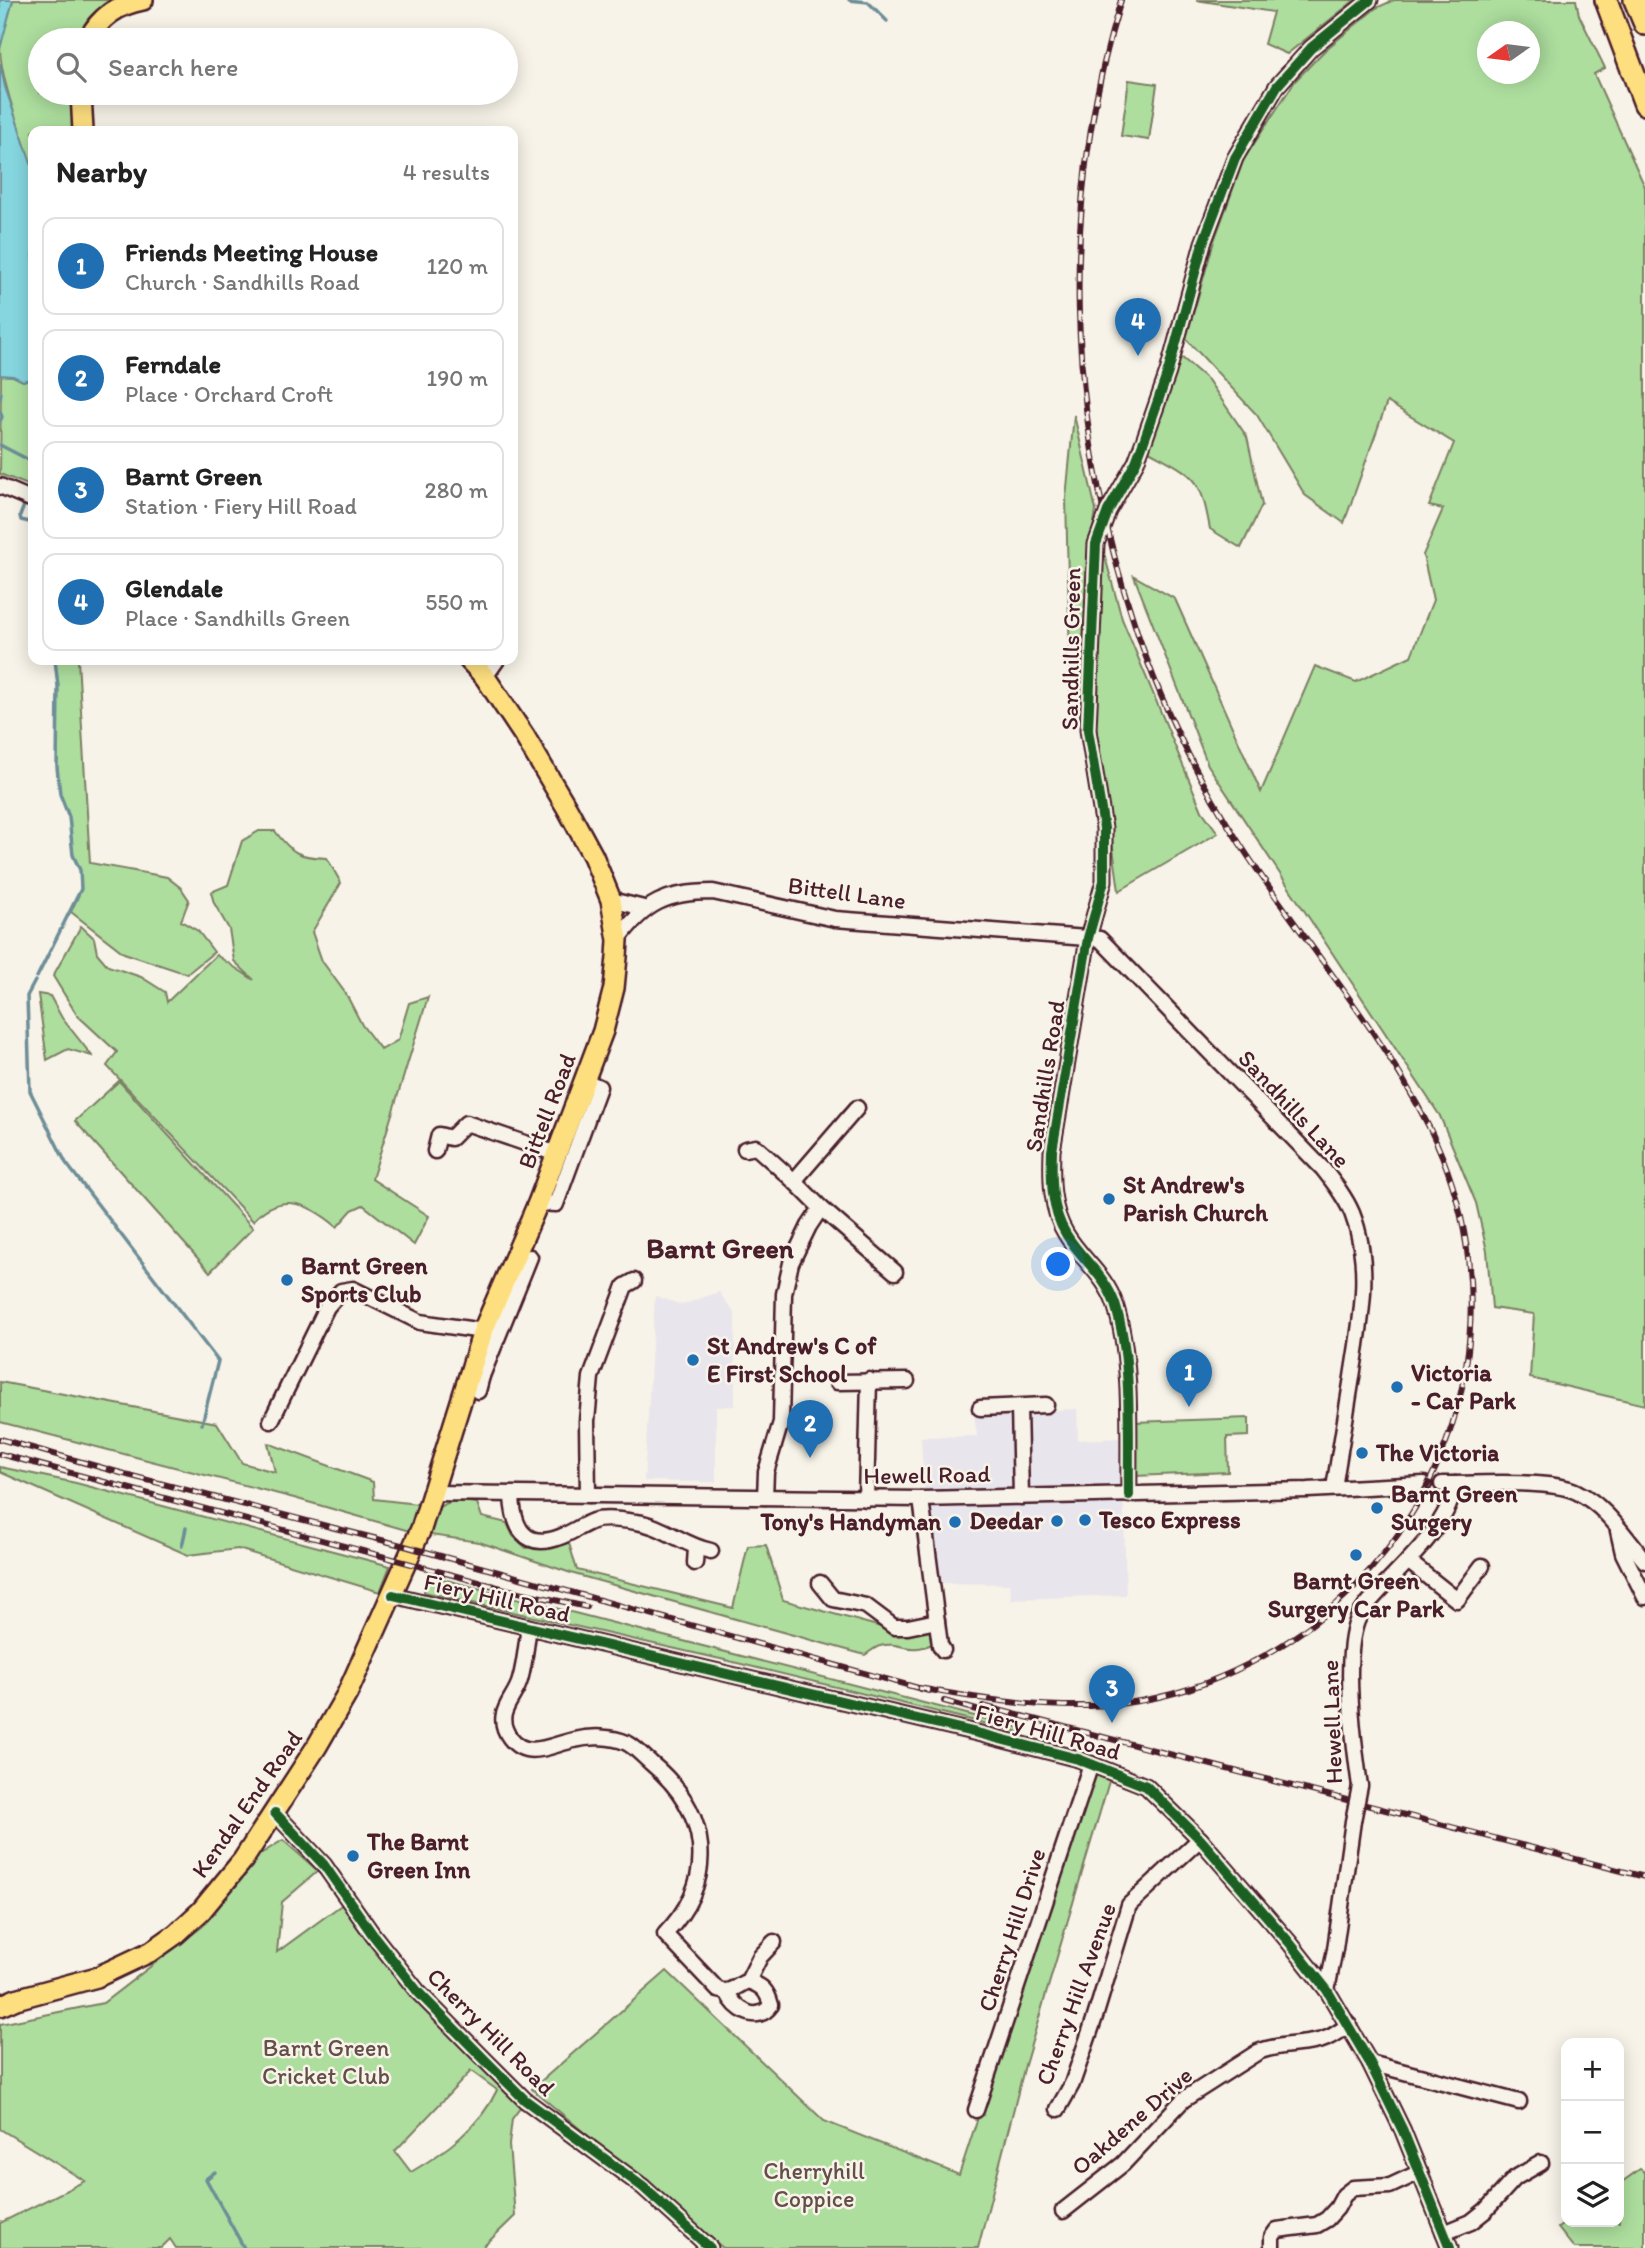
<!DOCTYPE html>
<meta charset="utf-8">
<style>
:root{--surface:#fff;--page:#f2f2f2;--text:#222;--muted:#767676;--line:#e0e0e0;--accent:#1f6fb2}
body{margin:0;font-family:Itim,sans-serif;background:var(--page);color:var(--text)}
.controls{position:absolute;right:21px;bottom:21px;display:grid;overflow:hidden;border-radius:14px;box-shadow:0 4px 18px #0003}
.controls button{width:63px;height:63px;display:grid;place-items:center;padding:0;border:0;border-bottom:2px solid var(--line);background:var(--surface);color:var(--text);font:35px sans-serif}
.compass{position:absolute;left:1477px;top:21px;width:63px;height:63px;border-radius:50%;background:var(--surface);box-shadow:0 4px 18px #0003;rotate:256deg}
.you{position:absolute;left:1059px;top:1265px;width:24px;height:24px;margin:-18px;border:5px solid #fff;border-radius:50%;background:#1a73e8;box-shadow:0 0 0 10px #1a73e833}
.badge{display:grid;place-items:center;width:46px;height:46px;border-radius:50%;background:var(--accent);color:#fff;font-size:23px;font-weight:700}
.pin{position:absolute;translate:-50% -58px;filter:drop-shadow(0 2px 4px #0008)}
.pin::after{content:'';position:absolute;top:37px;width:24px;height:21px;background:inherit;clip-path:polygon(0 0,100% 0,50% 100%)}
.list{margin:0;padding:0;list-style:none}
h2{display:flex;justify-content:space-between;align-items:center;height:91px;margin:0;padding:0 28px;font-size:30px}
h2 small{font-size:23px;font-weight:400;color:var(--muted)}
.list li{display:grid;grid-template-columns:46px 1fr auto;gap:21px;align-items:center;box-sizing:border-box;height:98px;margin:0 14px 14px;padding:0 14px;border:2px solid var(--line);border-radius:14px}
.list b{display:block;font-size:26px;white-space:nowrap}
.list p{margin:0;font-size:23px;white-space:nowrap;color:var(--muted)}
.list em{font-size:23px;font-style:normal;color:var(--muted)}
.icon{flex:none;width:38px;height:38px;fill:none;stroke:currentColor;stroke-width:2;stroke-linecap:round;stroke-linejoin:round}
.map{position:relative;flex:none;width:1645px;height:2248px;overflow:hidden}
.search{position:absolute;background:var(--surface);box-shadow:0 4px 18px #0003;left:28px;top:28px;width:490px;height:77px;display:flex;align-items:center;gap:18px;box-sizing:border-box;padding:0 24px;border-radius:38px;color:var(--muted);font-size:26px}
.panel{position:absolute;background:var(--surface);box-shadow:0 4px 18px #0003;left:28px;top:126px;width:490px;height:539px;border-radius:14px}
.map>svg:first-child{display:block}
.built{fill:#e8e5ec}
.green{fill:#adde9e;stroke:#7c7e64;stroke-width:2;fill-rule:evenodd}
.water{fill:#85d6df;stroke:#6d8d97;stroke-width:2}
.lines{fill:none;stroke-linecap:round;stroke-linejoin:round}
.stream{stroke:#6d8d97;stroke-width:3.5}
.minor-casing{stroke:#4a1f2b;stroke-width:19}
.major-casing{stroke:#4a1f2b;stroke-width:24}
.highway-casing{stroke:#4a1f2b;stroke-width:26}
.minor{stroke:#f7f3e8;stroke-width:14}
.major{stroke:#fedf80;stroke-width:19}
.highway{stroke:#fedf80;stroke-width:21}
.rail-casing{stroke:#4a1f2b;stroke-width:6}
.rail{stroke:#f7f3e8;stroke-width:3.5;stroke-dasharray:10;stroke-linecap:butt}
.minor-bridge-casing{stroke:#4a1f2b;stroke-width:19;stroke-linecap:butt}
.minor-bridge{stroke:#f7f3e8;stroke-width:14}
.cycleway-casing{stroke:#f7f3e8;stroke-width:15}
.cycleway{stroke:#1b5e20;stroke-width:10}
.poi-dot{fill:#1f6fb2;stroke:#f7f3e8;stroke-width:2.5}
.labels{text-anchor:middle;stroke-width:5;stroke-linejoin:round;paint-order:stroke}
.street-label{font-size:24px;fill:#4a1f2b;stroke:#f7f3e8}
.poi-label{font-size:24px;font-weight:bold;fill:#4a1f2b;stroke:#f7f3e8;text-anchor:start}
.park-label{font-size:24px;fill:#634f48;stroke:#f7f3e8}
.quarter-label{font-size:28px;font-weight:bold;fill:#4a1f2b;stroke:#f7f3e8}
</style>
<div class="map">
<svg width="1645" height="2248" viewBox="0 0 1645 2248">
<rect width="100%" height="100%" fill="#f7f3e8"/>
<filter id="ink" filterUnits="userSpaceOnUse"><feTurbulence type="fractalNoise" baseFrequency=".0143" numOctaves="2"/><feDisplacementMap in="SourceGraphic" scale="14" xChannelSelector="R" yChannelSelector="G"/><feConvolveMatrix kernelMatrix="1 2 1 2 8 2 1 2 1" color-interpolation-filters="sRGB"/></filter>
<g filter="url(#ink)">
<!-- built -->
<g class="built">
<path d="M 719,1292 L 735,1314 L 735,1406 L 716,1407 L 716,1482 L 644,1481 L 655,1296 L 682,1305 Z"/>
<path d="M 1077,1409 L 1078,1440 L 1122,1438 L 1126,1595 L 1011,1599 L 1010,1584 L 936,1583 L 924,1491 L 921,1437 L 977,1436 L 974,1414 Z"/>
</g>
<!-- green -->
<g class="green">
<path d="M 13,0 L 122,0 C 97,10 86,12 79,40 L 40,40 L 40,93 L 72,93 L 74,131 L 33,131 L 33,169 C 23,139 0,78 0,48 C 3,32 9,16 13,0 Z"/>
<path d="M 1196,0 L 1355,0 L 1287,54 L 1264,44 L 1273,12 Z"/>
<path d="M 1394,0 L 1576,0 L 1579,15 L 1605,68 L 1594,74 L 1645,187 L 1645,1405 L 1530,1378 L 1534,1314 L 1492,1308 L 1487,1251 L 1476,1203 L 1440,1116 L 1208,765 L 1134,576 L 1175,599 L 1261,792 L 1315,666 L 1356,682 L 1411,656 L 1433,600 L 1423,555 L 1443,509 L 1429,506 L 1454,443 L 1387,402 L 1344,523 L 1305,495 L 1257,415 L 1186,339 L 1214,241 L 1244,159 L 1295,81 L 1325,50 L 1376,8 ZM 1488,32 L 1530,32 L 1530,74 L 1488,74 Z"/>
<path d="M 1129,80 L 1157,84 L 1149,140 L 1121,136 Z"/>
<path d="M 1180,356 L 1208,380 L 1247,437 L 1262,505 L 1241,548 L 1210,529 C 1200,475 1196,477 1149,451 Z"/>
<path d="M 1,375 L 13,376 L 23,381 L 33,378 L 33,487 L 0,474 Z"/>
<path d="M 1074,415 L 1096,510 L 1092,537 L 1082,696 L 1071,703 L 1066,498 Z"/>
<path d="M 1099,553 L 1104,553 L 1122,619 L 1202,811 L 1218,833 L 1119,891 L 1095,720 Z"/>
<path d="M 55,660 L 78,660 L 90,863 L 167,877 L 181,888 L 189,900 L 181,921 L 198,931 L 214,952 L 187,974 L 124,953 L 71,912 L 81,889 L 80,870 L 73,855 L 69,817 L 60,794 L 57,767 L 58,686 Z"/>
<path d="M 259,831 L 275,831 C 292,854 299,857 327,858 L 341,883 L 312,932 L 322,961 L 346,994 L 362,1025 L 381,1050 L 398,1040 L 409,1003 L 428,997 L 372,1179 L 429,1216 L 414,1245 L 363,1205 L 352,1210 L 337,1227 C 310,1204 281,1190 253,1221 L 107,1066 L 117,1052 L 77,1015 L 53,976 L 81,926 L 94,938 L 97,953 L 108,966 L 141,977 L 165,992 L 167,1002 L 216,955 L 254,980 L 234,961 L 229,929 L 214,903 L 211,892 L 228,885 L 242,841 Z"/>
<path d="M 38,994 L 50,996 L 62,1018 L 92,1056 L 68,1049 L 47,1060 Z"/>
<path d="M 119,1081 L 253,1228 L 210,1272 L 75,1121 Z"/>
<path d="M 0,1382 L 217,1423 L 242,1463 L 275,1472 L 268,1443 L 373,1482 L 374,1499 L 418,1504 L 413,1532 L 294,1498 L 0,1422 Z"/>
<path d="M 1249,1418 L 1249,1436 L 1227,1437 L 1228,1472 L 1135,1476 L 1133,1422 Z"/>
<path d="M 0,1467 L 76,1483 L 390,1566 L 380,1592 L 238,1549 L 188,1555 L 0,1472 Z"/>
<path d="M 458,1501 L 477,1503 L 482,1517 L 507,1523 L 513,1536 L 526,1548 L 568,1540 L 577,1570 L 733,1608 L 748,1546 L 766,1545 L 783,1600 L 899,1632 L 934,1626 L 936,1642 C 907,1657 902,1640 880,1646 C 875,1647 870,1652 865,1655 L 574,1574 L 479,1542 L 430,1535 C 435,1512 433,1504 458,1501 Z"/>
<path d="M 427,1575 L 1021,1728 L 1020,1732 L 725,1660 L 424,1592 Z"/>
<path d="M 1091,1772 L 1110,1778 L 1025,2065 L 978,2248 L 723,2248 L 532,2089 L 667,1971 L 824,2121 L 959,2175 Z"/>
<path d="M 283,1840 L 318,1871 L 282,1902 L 277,1952 L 344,1903 L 523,2104 L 512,2119 L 509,2145 L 515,2216 L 482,2248 L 176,2248 L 170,2239 L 161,2248 L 0,2248 L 0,2223 L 85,2181 L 0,2129 L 0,2024 L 103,2003 L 203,1926 L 259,1855 ZM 471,2071 L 497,2090 C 480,2127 445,2152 411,2172 L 395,2151 Z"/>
<path d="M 1640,2169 L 1645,2172 L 1645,2248 L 1574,2248 L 1558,2228 L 1566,2222 L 1619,2222 L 1619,2184 Z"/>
</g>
<!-- water -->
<g class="water">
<path d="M 0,0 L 13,0 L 0,49 Z"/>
<path d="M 0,63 L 5,87 L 33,169 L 33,378 L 23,381 L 13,376 L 0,375 Z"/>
</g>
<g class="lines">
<!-- stream -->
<g class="stream">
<path d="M 849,0 L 868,2 L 887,21"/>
<path d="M 0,399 L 1,393"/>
<path d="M 0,411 L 2,417 L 0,421"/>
<path d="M 0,445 L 29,460 L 33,470"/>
<path d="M 32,487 L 33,485"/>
<path d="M 25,503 L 20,516 L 21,520 L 33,523"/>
<path d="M 37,977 L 81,889 L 80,870 L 73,855 L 69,817 L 60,794 L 57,767 L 58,686 L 55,660"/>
<path d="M 35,981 L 27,996 L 30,1091 L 66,1163 L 218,1361 L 202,1424"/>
<path d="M 182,1546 L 186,1528"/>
<path d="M 215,2172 L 206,2179 L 244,2248"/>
</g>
<defs>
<g id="minor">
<path d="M 0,486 L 33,500"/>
<path d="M 485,677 L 497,660"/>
<path d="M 611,900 L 644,908"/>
<path d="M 618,940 C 644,903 667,892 713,892 L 835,919 L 1100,939 L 1323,1169 C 1334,1183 1345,1197 1352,1213 C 1373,1266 1360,1324 1352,1377 C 1346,1414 1340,1451 1334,1488"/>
<path d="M 745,1149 L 756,1147 L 794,1181"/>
<path d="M 435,1151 L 439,1135 L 451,1138 L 466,1123 L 557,1154"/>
<path d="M 538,1203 L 556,1204 L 599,1087 L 585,1081"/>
<path d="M 821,1208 L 895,1272"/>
<path d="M 474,1373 L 482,1376 L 478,1391"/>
<path d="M 482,1376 L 530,1257"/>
<path d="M 837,1382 L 907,1381"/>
<path d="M 1019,1407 L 1021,1497"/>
<path d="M 980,1408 L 1046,1405"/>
<path d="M 271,1421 L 327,1307 L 341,1291 L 353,1289 L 420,1322 L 483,1331"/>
<path d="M 1442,1484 C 1472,1484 1553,1479 1577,1492 C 1606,1506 1625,1537 1645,1561"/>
<path d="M 431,1493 L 921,1499 L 1308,1490 L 1424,1484"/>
<path d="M 512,1495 C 513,1525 523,1551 560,1537 C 571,1533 582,1525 593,1521 C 605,1517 624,1520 636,1522 C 663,1525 684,1546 711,1551"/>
<path d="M 588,1495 L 587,1421 L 591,1377 L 625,1286 L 634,1281"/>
<path d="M 1129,1495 C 1128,1435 1133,1361 1115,1304 C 1105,1275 1081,1259 1066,1234 C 1051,1210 1051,1179 1052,1151 L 1088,938 L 1104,881 L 1104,828 L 1088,730 L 1096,544 L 1108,511 L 1136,462 L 1145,438 L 1168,372 L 1203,243 L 1235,158 L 1277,86 L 1311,48 L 1370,0"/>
<path d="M 765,1497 L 766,1472 L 781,1422 L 784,1294 L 791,1263 L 809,1226 L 821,1208 L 794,1181 L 857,1108"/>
<path d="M 866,1499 L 869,1380"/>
<path d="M 921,1499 L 940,1645 L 943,1650"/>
<path d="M 1618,1531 L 1623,1553 L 1645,1597"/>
<path d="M 1408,1561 L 1457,1600 L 1482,1566"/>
<path d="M 695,1563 L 696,1548"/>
<path d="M 820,1583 L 833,1599 L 866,1606 L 894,1627 L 908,1627 L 937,1621"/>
<path d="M 393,1595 L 977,1733 L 1078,1759 L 1146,1786 L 1200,1839 L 1289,1942 L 1327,1990 L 1370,2063 L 1403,2131 L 1450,2248"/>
<path d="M 529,1627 C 526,1645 525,1663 520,1680 C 515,1700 492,1713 510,1738 C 527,1761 553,1744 574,1740 C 590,1736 612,1736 627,1743 C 635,1747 644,1757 651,1763 C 709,1811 719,1878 665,1934 L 718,1990 C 731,1994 737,1985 748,1981 L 760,1957 L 774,1942"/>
<path d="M 1360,1786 C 1354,1745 1343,1658 1357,1621 C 1362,1608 1373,1598 1383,1587 C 1409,1560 1450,1522 1455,1484"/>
<path d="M 275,1813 L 324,1865 L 373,1935 L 418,1992 L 485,2060 L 525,2100 L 643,2187 L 710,2248"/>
<path d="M 1327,1990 L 1335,1949 L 1353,1821"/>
<path d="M 727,1992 C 735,2009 757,2025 771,2005 C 767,1990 762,1986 748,1981"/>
<path d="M 1370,2063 L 1519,2102"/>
<path d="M 1058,2109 L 1072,2084 L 1095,2017 L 1129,1905 L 1200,1839"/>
<path d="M 976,2110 L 1091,1764"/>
<path d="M 1063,2211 L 1123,2164 L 1183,2100 L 1258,2052 C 1282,2042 1309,2047 1330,2037 C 1336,2034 1343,2029 1349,2025"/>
<path d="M 1444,2233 L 1471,2222 L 1486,2210 L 1515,2178 L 1541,2163"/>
<path d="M 1272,2248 L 1272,2237 L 1277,2230 L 1317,2225 L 1327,2219 L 1337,2208 L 1344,2195 L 1353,2188 L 1390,2186 L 1420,2172"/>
</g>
<g id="major">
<path d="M 88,40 C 100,17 117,5 143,0"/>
<path d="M 81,93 L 83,131"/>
<path d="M 0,2006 L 16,1999 L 97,1977 L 152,1951 L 176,1934 L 201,1911 L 243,1860 L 317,1746 L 347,1694 L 421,1529 L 483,1331 L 538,1203 L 603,1031 L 614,988 L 617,957 L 618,940 L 611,900 L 593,856 L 567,808 L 525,737 L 485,677 L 469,660"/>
</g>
<g id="highway">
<path d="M 1606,0 L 1645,104"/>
<path d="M 1635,0 L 1645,24"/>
</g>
</defs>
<!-- minor casing -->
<use href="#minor" class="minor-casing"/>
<!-- major casing -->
<use href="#major" class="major-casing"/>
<!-- highway casing -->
<use href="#highway" class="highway-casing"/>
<!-- minor -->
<use href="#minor" class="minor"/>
<!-- major -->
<use href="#major" class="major"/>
<!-- highway -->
<use href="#highway" class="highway"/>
<defs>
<g id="rail">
<path d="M 0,1439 L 128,1475 L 401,1545 L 929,1691"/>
<path d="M 0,1454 L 505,1589 L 587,1607"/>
<path d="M 919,1688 C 986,1700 1058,1712 1126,1703 C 1211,1692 1298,1646 1357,1584 C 1475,1462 1505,1280 1429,1127 C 1378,1025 1301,939 1240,844 C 1194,773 1157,696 1132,616 C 1067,416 1059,202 1121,0"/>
<path d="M 944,1701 L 991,1714"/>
<path d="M 983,1706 L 1645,1877"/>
</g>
</defs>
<!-- rail casing -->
<use href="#rail" class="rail-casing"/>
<!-- rail -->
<use href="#rail" class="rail"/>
<defs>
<path id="minor-bridge" d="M 1353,1821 L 1360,1786"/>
</defs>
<!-- minor-bridge casing -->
<use href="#minor-bridge" class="minor-bridge-casing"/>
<!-- minor-bridge -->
<use href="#minor-bridge" class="minor-bridge"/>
<defs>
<g id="cycleway">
<path d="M 1129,1495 C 1128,1435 1133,1361 1115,1304 C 1105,1275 1081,1259 1066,1234 C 1051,1210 1051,1179 1052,1151 L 1088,938 L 1104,881 L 1104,828 L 1088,730 L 1096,544 L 1108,511 L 1136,462 L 1145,438 L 1168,372 L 1203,243 L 1235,158 L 1277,86 L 1311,48 L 1370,0"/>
<path d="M 393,1595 L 977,1733 L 1078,1759 L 1146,1786 L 1200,1839 L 1289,1942 L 1327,1990 L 1370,2063 L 1403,2131 L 1450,2248"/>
<path d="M 275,1813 L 324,1865 L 373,1935 L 418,1992 L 485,2060 L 525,2100 L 643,2187 L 710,2248"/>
</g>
</defs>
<!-- cycleway casing -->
<use href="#cycleway" class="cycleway-casing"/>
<!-- cycleway -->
<use href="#cycleway" class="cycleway"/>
</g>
</g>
<!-- markers -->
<g class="poi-dot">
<circle cx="1109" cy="1199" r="7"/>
<circle cx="287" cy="1280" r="7"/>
<circle cx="693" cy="1360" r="7"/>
<circle cx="1397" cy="1387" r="7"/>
<circle cx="1362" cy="1453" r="7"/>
<circle cx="1377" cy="1508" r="7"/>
<circle cx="1085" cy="1520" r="7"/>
<circle cx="1057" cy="1521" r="7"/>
<circle cx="955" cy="1522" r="7"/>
<circle cx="1356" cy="1555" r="7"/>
<circle cx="353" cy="1856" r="7"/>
</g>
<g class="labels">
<!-- street labels -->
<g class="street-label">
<text transform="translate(1071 649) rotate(-89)" y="8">Sandhills Green</text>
<text transform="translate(847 893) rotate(8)" y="8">Bittell Lane</text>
<text transform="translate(1045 1076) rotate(-81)" y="8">Sandhills Road</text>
<text transform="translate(1294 1109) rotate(47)" y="8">Sandhills Lane</text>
<text transform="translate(547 1111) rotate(-69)" y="8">Bittell Road</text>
<text transform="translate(927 1475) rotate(-1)" y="8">Hewell Road</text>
<text transform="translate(497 1598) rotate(13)" y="8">Fiery Hill Road</text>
<text transform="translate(1332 1722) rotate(-92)" y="8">Hewell Lane</text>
<text transform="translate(1048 1732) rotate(16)" y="8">Fiery Hill Road</text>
<text transform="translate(247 1804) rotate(-55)" y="8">Kendal End Road</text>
<text transform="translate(1012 1930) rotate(-72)" y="8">Cherry Hill Drive</text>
<text transform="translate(1076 1994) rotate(-70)" y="8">Cherry Hill Avenue</text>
<text transform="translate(491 2032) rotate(45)" y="8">Cherry Hill Road</text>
<text transform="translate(1132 2121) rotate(-41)" y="8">Oakdene Drive</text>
</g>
<!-- poi labels -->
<g class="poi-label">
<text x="1123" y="1193">St Andrew's<tspan x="1123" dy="28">Parish Church</tspan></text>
<text x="301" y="1274">Barnt Green<tspan x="301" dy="28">Sports Club</tspan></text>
<text x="707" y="1354">St Andrew's C of<tspan x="707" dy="28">E First School</tspan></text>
<text x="1411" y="1381">Victoria<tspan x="1411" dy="28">- Car Park</tspan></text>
<text x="1376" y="1461">The Victoria</text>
<text x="1391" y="1502">Barnt Green<tspan x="1391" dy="28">Surgery</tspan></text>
<text x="1099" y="1528">Tesco Express</text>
<text x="1043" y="1529" text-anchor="end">Deedar</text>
<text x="941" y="1530" text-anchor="end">Tony's Handyman</text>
<text x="1356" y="1589" text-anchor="middle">Barnt Green<tspan x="1356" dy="28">Surgery Car Park</tspan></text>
<text x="367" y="1850">The Barnt<tspan x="367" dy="28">Green Inn</tspan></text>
</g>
<!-- park labels -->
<g class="park-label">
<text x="326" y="2056">Barnt Green<tspan x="326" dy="28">Cricket Club</tspan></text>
<text x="814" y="2179">Cherryhill<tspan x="814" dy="28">Coppice</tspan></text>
</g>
<!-- quarter labels -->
<g class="quarter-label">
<text x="720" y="1258">Barnt Green</text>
</g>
</g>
</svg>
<div class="controls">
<button>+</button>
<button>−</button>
<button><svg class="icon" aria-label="layers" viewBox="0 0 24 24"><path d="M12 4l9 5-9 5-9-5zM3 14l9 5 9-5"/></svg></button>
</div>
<svg class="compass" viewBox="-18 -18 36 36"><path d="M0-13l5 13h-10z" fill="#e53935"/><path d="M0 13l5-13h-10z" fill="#767676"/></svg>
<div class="you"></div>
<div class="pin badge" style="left:1189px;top:1407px">1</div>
<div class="pin badge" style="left:810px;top:1458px">2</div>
<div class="pin badge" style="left:1112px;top:1723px">3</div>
<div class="pin badge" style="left:1138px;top:356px">4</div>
<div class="search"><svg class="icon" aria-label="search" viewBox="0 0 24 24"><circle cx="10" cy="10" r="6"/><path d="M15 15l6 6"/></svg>Search here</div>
<section class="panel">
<h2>Nearby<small>4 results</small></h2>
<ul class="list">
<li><span class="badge">1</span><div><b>Friends Meeting House</b><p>Church · Sandhills Road</p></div><em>120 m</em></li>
<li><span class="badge">2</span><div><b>Ferndale</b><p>Place · Orchard Croft</p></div><em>190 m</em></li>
<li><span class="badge">3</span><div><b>Barnt Green</b><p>Station · Fiery Hill Road</p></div><em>280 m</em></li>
<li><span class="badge">4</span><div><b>Glendale</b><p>Place · Sandhills Green</p></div><em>550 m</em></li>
</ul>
</section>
</div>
